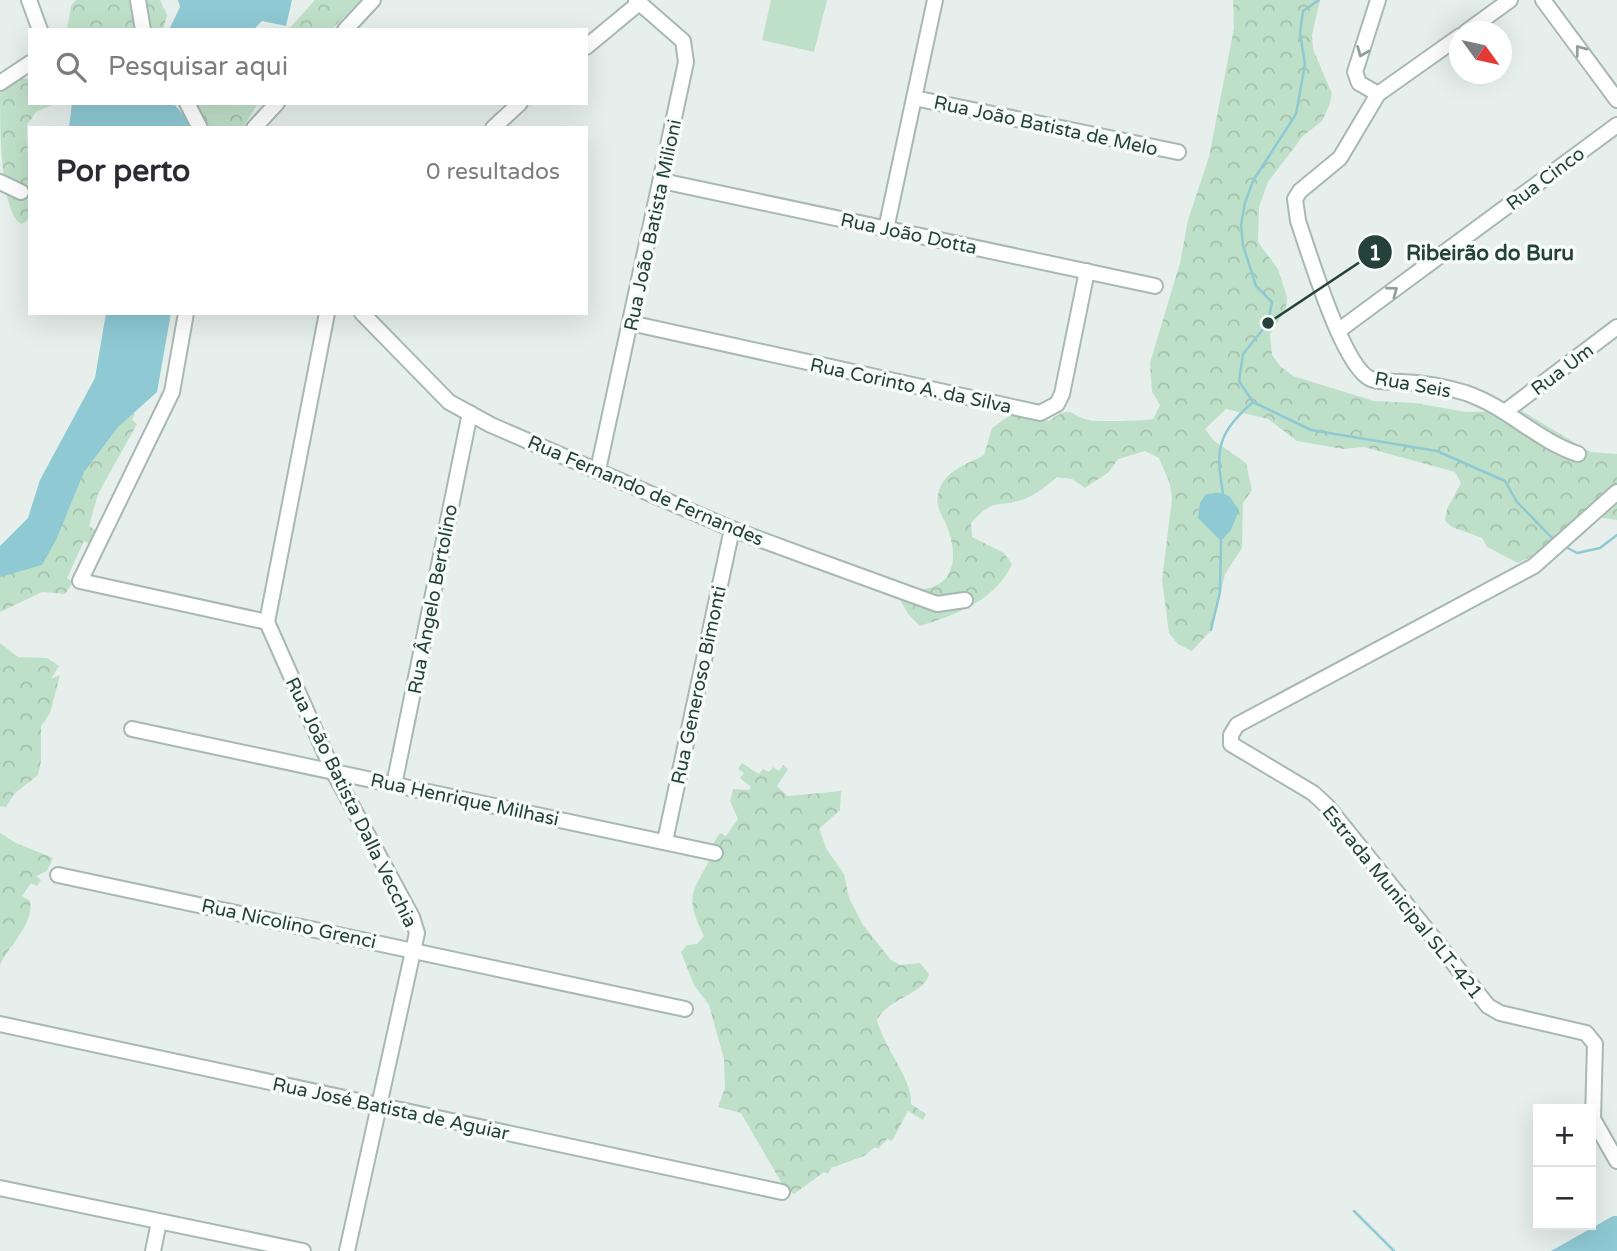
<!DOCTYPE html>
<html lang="pt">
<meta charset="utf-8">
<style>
:root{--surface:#fff;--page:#f2f2f3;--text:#2b2b33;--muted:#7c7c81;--line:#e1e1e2}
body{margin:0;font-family:"Varela Round",sans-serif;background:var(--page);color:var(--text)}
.controls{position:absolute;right:21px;bottom:21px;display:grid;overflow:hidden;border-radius:0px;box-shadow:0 7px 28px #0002}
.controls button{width:63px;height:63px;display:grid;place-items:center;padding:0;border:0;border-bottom:2px solid var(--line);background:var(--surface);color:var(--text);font:35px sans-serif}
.compass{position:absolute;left:1449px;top:21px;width:63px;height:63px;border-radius:50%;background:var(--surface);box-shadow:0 7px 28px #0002;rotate:123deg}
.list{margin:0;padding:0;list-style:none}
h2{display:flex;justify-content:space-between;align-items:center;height:91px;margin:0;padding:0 28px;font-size:30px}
h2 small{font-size:23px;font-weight:400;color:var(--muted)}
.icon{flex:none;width:38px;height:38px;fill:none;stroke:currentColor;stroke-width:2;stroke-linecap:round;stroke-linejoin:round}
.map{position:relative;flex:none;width:1617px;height:1251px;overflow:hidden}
.search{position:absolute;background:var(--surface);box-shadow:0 7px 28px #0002;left:28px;top:28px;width:560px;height:77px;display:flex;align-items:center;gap:18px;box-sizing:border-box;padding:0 24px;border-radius:0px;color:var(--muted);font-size:26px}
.panel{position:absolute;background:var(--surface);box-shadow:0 7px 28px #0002;left:28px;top:126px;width:560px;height:189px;border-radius:0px}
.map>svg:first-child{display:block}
.forest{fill:url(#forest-crowns)}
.garden{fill:#bfe0c8}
.water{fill:#8ec9d4}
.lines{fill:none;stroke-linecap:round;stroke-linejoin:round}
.stream{stroke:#8ec9d4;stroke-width:2.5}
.minor-casing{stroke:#a8b8b2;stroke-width:18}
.minor{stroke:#fff;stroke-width:14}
.oneway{stroke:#92a09c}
.labels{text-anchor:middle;stroke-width:7;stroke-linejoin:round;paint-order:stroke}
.street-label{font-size:19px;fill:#24423a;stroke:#f7fbf9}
.leader{fill:none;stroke:#24423a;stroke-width:2.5}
.callout-dot{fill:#24423a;stroke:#f7fbf9;stroke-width:2.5}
.mark-label{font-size:21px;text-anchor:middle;font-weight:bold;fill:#fff}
.callout-label{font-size:21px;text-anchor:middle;font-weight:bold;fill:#24423a;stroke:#f7fbf9;stroke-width:7;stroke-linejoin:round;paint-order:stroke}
</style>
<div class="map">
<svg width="1617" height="1251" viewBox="0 0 1617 1251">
<defs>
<pattern id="forest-crowns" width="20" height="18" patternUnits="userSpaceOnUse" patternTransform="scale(1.75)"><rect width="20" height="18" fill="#bfe0c8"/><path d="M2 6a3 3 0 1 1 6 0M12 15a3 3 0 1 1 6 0" fill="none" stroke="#a4c1ad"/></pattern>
</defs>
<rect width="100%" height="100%" fill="#e6efeb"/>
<!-- forest -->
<g class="forest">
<path d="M 76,0 L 160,0 L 167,15 L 163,30 L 67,30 L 71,6 Z"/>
<path d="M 315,0 L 366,0 L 357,4 L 331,30 L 288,30 Z"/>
<path d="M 1233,0 L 1320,0 L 1312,35 L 1313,49 L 1332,94 L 1329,106 L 1322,121 L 1303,136 L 1268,182 L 1259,207 L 1258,242 L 1278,269 L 1287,297 L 1286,309 L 1270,334 L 1272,355 L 1280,366 L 1293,376 L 1374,401 L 1415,403 L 1466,412 L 1522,411 L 1590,452 L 1617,454 L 1617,520 L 1597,517 L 1559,542 L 1518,563 L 1487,547 L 1482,538 L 1452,527 L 1445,521 L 1447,509 L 1461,483 L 1455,472 L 1364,447 L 1343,449 L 1297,441 L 1268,419 L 1226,409 L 1205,429 L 1213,440 L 1246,463 L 1252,490 L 1243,503 L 1242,548 L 1225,574 L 1212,629 L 1192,651 L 1178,644 L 1169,633 L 1162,580 L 1172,498 L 1170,484 L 1159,458 L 1145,451 L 1118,459 L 1109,472 L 1085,488 L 1072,479 L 1057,477 C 1047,486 1037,494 1024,499 C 996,509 995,496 971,523 L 972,537 L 1004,553 L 1012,564 C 995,601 957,614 920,626 L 909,615 L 901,602 L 905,589 C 946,594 961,570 949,532 C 945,517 933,508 939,491 C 945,470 968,464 984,455 L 992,428 L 1021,408 L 1049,421 C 1073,404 1068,415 1088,420 C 1096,422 1145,421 1153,419 L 1160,405 L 1152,392 L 1150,363 L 1180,263 L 1188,220 L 1209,157 L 1234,28 Z"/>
<path d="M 18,78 L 30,79 L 30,103 L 56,103 L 36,112 L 27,125 L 30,219 L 22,224 C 0,216 0,121 0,93 Z"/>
<path d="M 181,103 L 258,103 L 243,128 L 192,128 Z"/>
<path d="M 124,406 L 135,414 L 132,420 L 137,424 L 98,494 L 89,526 L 98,532 L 90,544 L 84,541 L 67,578 L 73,582 L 65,594 L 42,592 L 0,612 L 0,566 Z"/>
<path d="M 0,643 L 18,657 L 47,658 L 59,666 L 51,679 L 60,675 L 50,713 L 41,726 L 41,761 L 38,775 L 14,794 L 6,807 L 0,806 Z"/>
<path d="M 742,763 L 759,774 L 763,769 L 769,772 L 773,767 L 779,771 L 783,765 L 788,769 L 777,786 L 788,796 L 841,791 L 840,810 L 819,829 L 827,850 L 844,874 L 849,898 L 863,925 L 891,960 L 900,965 L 920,963 L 929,974 C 925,994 888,998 877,1020 C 884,1049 913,1079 911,1104 L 926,1114 L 923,1120 L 908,1111 L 892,1141 L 887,1139 L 878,1149 L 875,1147 L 864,1156 L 831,1168 L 828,1174 L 824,1172 L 794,1194 L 784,1187 L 741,1113 L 718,1107 L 725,1088 L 724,1059 L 709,1005 L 694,985 L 681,952 L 687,945 L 697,944 L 704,936 C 684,896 692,893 712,856 L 709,850 L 720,833 L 726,836 L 738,819 L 730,801 L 733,789 L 749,790 L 751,787 L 740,778 L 744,773 L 738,769 Z"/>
<path d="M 0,833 L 16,843 L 53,858 L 47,871 L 36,876 L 41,880 L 37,886 L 31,883 L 22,896 L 30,901 C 34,925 9,945 0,965 Z"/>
</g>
<!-- garden -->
<path class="garden" d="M 771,0 L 827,0 L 814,52 L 762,40 Z"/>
<!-- water -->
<g class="water">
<path d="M 178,0 L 292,0 L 286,26 L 262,21 L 253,30 L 169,30 L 180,7 Z"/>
<path d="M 72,103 L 173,103 L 195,128 L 69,128 Z"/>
<path d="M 106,313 L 171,313 L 157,392 L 118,427 L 84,472 L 56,540 L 42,565 L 0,577 L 0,546 L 28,518 L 40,480 L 95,378 Z"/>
<path d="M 1223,493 L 1230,497 L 1239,510 L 1231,530 L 1221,541 L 1198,518 L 1200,503 L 1206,494 Z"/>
<path d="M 1613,1216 L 1617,1216 L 1617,1251 L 1551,1251 Z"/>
</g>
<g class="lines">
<!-- stream -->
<g class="stream">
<path d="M 1319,0 L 1303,11 L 1300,33 L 1305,64 L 1296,114 L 1253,181 L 1245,203 L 1241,225 L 1243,245 L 1256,286 L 1272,302 L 1268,323 L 1243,354 L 1239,381 L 1253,402 L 1311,430 L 1437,451 L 1505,481 L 1517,502 L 1555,541"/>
<path d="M 1223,493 C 1215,448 1218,433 1253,402"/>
<path d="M 1564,546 L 1577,553 L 1600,548 L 1617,535"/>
<path d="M 1211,630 L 1220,592 L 1221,541"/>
<path d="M 1354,1211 L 1394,1251"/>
</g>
<defs>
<g id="minor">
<path d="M 29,0 L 40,30"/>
<path d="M 138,0 L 143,30"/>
<path d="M 1543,0 L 1617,100"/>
<path d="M 345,30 L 373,0"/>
<path d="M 1466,32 L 1510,0"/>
<path d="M 1460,36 L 1378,94 L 1340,158 L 1300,191 L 1295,199 L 1298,221 C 1309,252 1343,368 1371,379 C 1381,383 1393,381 1403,382 C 1424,383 1446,387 1466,393 C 1509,408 1536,440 1578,454"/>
<path d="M 586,47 L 639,3"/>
<path d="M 0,83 L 30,63"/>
<path d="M 1378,94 L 1359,83 L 1355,72 L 1378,0"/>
<path d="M 914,98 L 1178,152"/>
<path d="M 187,103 L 200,128"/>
<path d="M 254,128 L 277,103"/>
<path d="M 493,128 L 520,103"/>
<path d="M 662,181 L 1155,286"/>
<path d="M 0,182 L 21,192"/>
<path d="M 886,229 L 935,0"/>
<path d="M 186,313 L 172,392 L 80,581 L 267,622"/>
<path d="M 327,313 L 267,622 L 333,771 L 412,917 L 417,933 L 347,1251"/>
<path d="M 362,313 L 449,402 L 491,425 L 732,529 L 808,557 L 937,604 L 965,600"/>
<path d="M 630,323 L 1040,413 L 1057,404 L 1062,394 L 1087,271"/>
<path d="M 1338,331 L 1617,125"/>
<path d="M 1506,411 L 1617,327"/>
<path d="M 598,470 L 686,62 L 683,41 L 636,0"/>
<path d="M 1617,492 L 1534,566 L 1237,725 L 1231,735 L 1231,744 L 1313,793 L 1327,806 L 1488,1006 L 1500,1013 L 1586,1033 L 1595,1044 L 1593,1119 L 1617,1161"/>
<path d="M 132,729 L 715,853"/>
<path d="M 394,785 L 470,413"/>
<path d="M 665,841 L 732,529"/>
<path d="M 58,875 L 685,1009"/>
<path d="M 0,1024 L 782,1192"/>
<path d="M 0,1188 L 303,1251"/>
<path d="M 153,1251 L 159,1222"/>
</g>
</defs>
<!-- minor casing -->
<use href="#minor" class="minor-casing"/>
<!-- minor -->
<use href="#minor" class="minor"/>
</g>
<!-- one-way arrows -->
<defs><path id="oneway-chevron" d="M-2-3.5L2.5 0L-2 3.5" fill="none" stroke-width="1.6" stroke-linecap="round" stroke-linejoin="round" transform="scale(1.75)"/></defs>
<g class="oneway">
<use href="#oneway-chevron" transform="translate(1580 50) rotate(-127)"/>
<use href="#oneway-chevron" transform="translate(1362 52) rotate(112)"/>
<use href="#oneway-chevron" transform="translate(1393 291) rotate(-37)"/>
</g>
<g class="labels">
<!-- street labels -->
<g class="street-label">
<text transform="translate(1046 125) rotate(12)" y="7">Rua João Batista de Melo</text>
<text transform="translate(1545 178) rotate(-37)" y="7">Rua Cinco</text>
<text transform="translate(652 225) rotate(-78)" y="7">Rua João Batista Milioni</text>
<text transform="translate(909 233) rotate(12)" y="7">Rua João Dotta</text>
<text transform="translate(1562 369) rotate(-37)" y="7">Rua Um</text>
<text transform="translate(1413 384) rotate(10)" y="7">Rua Seis</text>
<text transform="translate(911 385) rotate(12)" y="7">Rua Corinto A. da Silva</text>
<text transform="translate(646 490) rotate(23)" y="7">Rua Fernando de Fernandes</text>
<text transform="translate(432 599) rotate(-79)" y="7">Rua Ângelo Bertolino</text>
<text transform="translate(698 685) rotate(-78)" y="7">Rua Generoso Bimonti</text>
<text transform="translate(465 799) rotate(12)" y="7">Rua Henrique Milhasi</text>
<text transform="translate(352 802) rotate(64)" y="7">Rua João Batista Dalla Vecchia</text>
<text transform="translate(1403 902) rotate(51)" y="7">Estrada Municipal SLT-421</text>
<text transform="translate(289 923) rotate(12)" y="7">Rua Nicolino Grenci</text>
<text transform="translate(391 1108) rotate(12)" y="7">Rua José Batista de Aguiar</text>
</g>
</g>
<!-- callouts -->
<path class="leader" d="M1268 323L1375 252"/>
<g class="callout-dot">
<circle cx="1268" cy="323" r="7"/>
<circle cx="1375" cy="252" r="18"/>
</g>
<g class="mark-label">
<text x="1375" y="260">1</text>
</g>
<g class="callout-label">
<text x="1490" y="260">Ribeirão do Buru</text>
</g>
</svg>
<div class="controls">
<button>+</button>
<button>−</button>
</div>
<svg class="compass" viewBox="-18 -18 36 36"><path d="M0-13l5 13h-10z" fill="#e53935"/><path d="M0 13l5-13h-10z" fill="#7c7c81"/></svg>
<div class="search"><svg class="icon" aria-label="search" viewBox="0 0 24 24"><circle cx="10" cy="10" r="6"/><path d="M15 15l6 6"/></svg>Pesquisar aqui</div>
<section class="panel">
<h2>Por perto<small>0 resultados</small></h2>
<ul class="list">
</ul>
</section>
</div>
